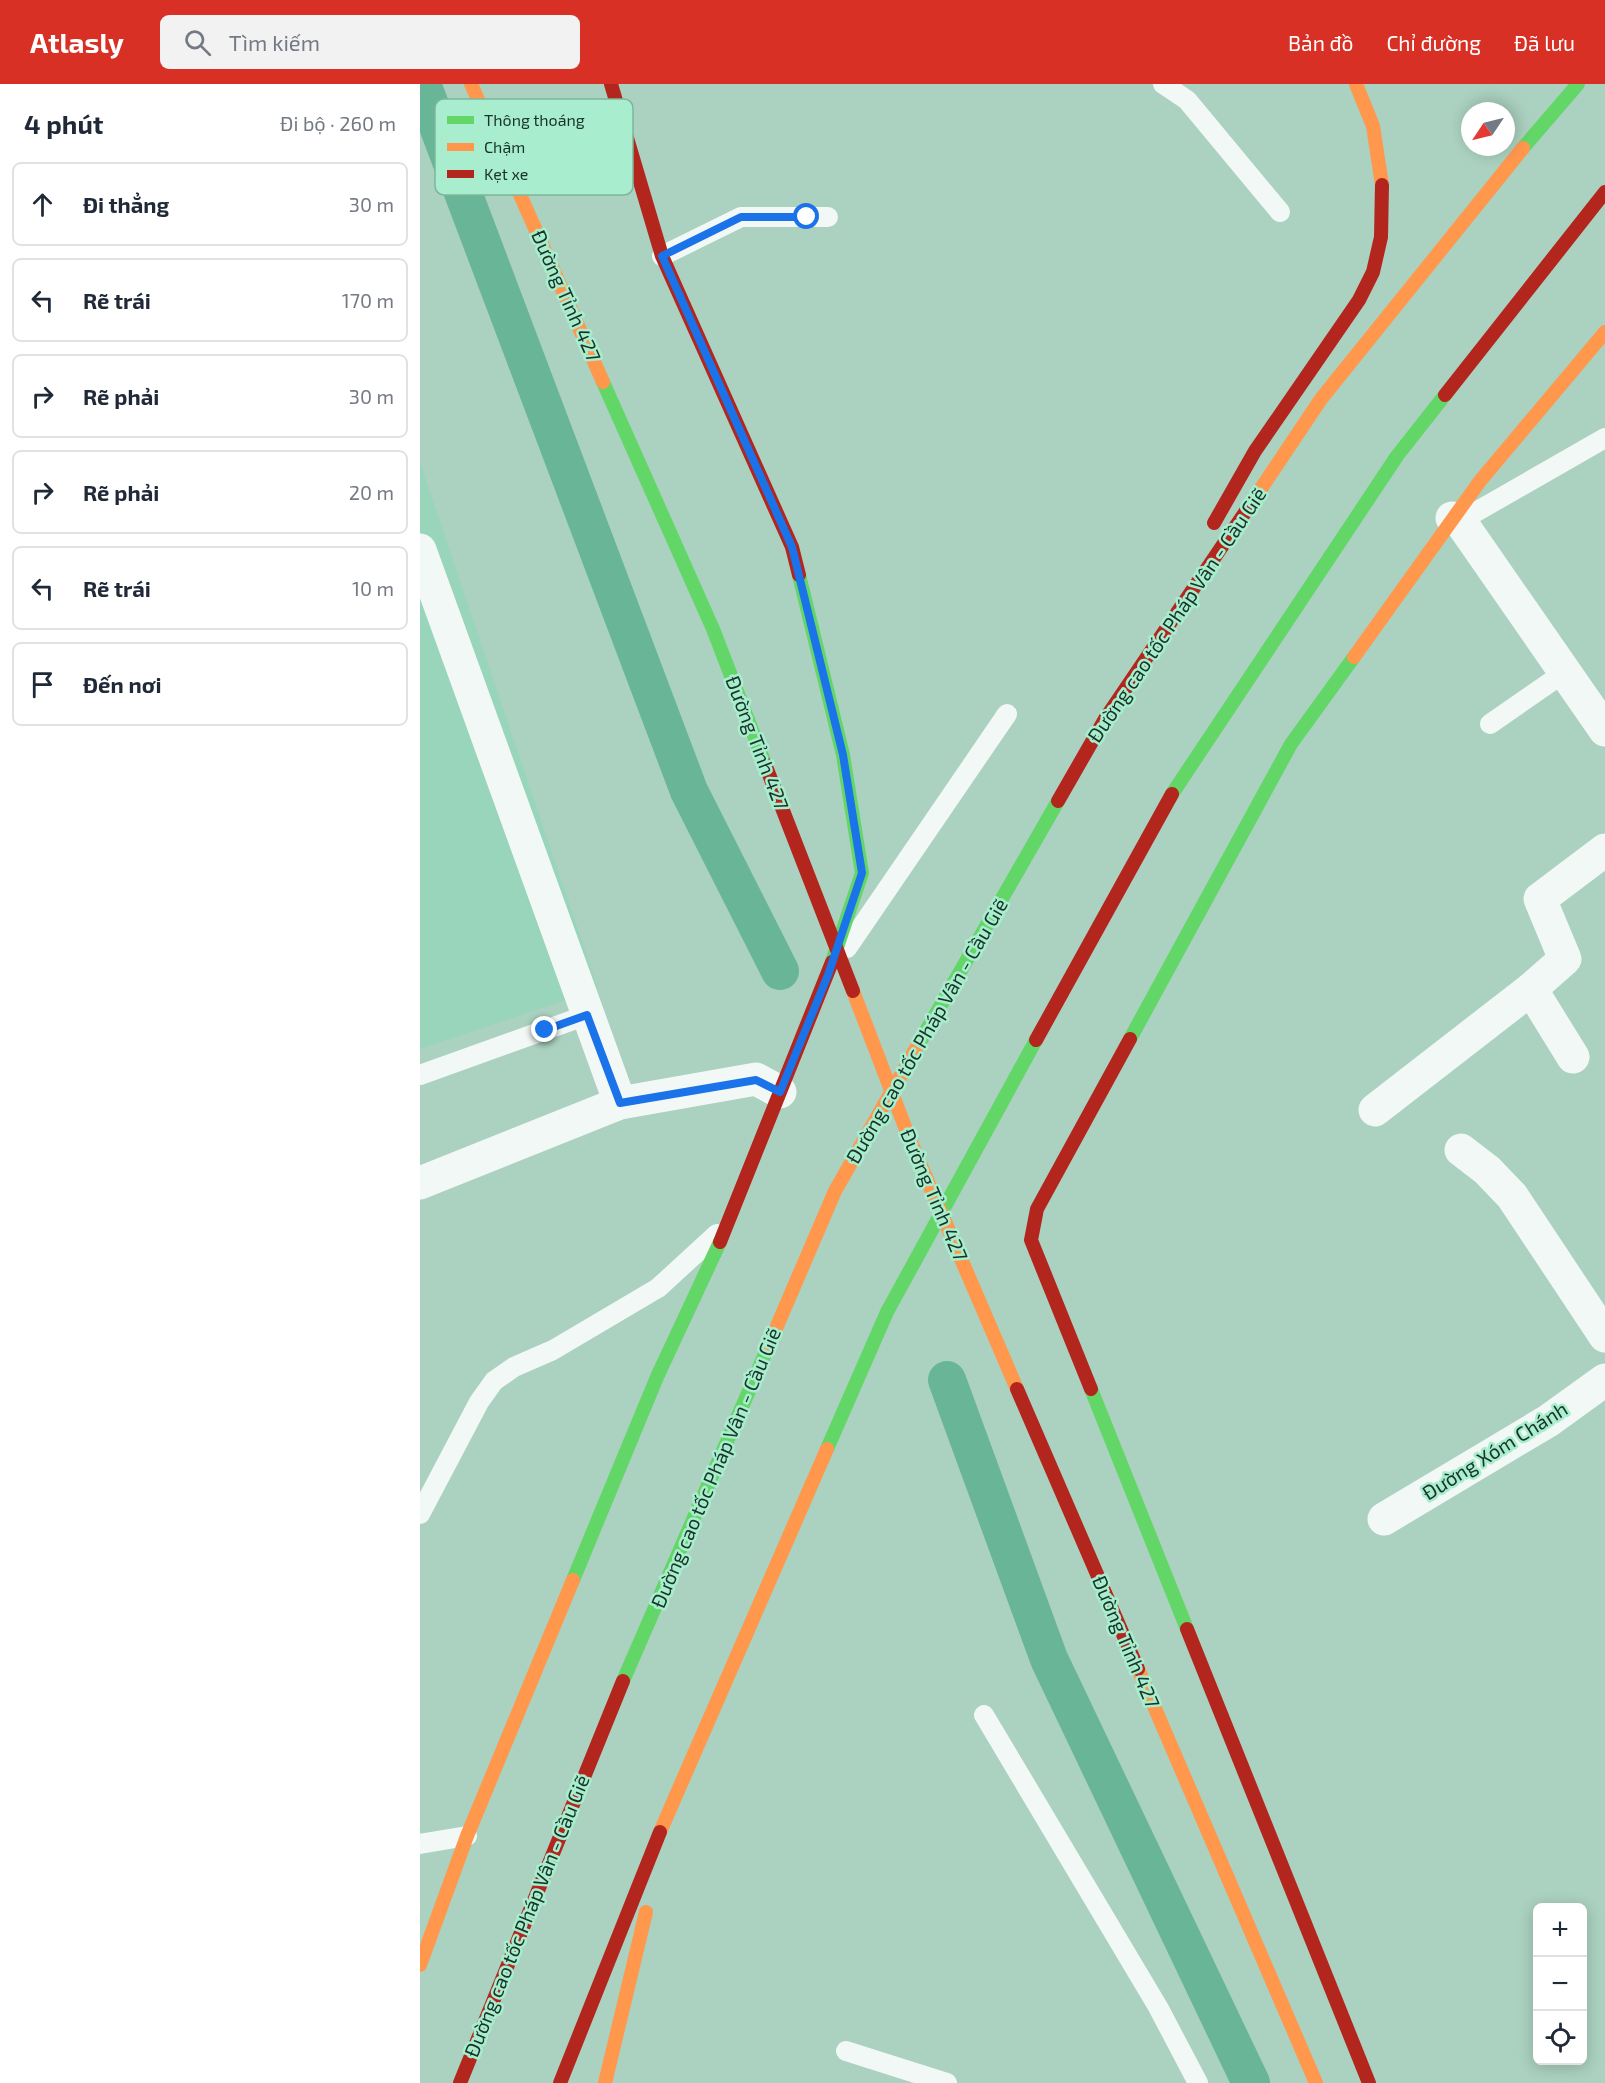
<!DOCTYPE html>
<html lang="vi">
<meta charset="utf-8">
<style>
:root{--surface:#fff;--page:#f2f2f3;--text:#1f2937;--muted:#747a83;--line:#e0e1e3;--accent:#d93025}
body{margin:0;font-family:"Exo 2",sans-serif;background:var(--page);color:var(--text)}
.controls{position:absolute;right:18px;bottom:18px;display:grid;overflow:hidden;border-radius:9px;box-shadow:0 3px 15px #0003}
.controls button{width:54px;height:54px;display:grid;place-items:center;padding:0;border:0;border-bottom:2px solid var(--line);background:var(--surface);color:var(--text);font:30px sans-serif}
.compass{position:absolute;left:1041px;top:18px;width:54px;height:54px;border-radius:50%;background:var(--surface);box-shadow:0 3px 15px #0003;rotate:235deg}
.stop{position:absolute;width:18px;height:18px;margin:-14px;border:4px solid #1a73e8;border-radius:50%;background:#fff}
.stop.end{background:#1a73e8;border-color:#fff;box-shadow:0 2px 6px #0008}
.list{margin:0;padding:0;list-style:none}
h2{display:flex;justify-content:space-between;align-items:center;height:78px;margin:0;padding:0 24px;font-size:26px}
h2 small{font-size:20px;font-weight:400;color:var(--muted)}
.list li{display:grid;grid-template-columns:39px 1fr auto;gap:18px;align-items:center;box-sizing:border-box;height:84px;margin:0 12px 12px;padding:0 12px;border:2px solid var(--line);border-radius:9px}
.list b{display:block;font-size:22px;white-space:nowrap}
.list em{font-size:20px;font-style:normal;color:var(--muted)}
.icon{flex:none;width:33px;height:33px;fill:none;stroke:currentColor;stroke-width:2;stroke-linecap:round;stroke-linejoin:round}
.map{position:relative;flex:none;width:1185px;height:1999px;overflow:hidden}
header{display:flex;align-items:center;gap:36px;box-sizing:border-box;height:84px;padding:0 30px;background:var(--accent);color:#fff}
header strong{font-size:28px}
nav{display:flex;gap:33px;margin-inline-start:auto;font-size:21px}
.search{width:420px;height:54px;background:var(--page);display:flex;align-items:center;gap:15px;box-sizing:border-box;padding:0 21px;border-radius:9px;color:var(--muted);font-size:22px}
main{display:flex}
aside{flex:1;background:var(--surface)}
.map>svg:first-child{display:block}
.built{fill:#98d5ba}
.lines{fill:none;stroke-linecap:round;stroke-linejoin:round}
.canal{stroke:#68b697;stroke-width:38}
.lane{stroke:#f2f8f6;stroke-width:20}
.street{stroke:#f2f8f6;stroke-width:33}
.fast{stroke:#63d668;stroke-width:14}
.slow{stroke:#ff974d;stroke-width:14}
.jam{stroke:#b3261e;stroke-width:14}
.route{stroke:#1a73e8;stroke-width:8}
.labels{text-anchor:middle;stroke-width:5;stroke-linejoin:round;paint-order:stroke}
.street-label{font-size:20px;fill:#183428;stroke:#a8eece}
.key{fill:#a8eece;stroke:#7db69c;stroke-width:1.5}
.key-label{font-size:16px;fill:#183428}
</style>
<header>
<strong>Atlasly</strong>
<div class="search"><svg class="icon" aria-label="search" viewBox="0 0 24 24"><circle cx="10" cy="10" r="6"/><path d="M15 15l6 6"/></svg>Tìm kiếm</div>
<nav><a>Bản đồ</a><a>Chỉ đường</a><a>Đã lưu</a></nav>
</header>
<main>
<aside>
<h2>4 phút<small>Đi bộ · 260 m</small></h2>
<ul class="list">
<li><svg class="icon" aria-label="ahead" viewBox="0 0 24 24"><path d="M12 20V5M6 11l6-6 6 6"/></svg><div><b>Đi thẳng</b></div><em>30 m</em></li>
<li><svg class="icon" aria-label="left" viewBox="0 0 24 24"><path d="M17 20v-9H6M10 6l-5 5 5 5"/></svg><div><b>Rẽ trái</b></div><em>170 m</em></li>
<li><svg class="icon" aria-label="right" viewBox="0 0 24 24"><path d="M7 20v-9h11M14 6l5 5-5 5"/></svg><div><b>Rẽ phải</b></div><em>30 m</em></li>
<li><svg class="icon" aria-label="right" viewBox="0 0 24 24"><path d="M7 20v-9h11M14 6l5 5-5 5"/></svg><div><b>Rẽ phải</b></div><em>20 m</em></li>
<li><svg class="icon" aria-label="left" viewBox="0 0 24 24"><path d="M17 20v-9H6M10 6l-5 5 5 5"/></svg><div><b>Rẽ trái</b></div><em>10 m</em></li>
<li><svg class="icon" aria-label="arrive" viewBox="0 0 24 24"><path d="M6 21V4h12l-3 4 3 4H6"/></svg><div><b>Đến nơi</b></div></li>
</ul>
</aside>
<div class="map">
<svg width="1185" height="1999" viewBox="0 0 1185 1999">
<rect width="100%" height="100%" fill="#abd1c0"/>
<!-- built -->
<path class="built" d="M 0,379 L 178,905 L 0,965 Z"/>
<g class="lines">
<!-- canal -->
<g class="canal">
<path d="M 2,0 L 269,707 L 360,887"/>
<path d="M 527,1296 L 629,1575 L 831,1999"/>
</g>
<!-- lane -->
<g class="lane">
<path d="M 743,0 L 767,16 L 860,128"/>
<path d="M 242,172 L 321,133 L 408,133"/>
<path d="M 1040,437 L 1185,354"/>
<path d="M 1070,640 L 1145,588"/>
<path d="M 427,864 L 587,630"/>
<path d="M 0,991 L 167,931"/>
<path d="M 0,1430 L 59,1318 L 74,1297 L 94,1283 L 133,1266 L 238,1204 L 297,1150"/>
<path d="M 564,1631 L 738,1923 L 778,1999"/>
<path d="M 0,1760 L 47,1752"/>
<path d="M 426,1967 L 527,1999"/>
</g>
<!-- street -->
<g class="street">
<path d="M 1032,434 L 1040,437 L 1185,646"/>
<path d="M 0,466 L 200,1019"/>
<path d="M 1111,905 L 1153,973"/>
<path d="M 955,1026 L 1111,905 L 1145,875 L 1120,815 L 1185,766"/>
<path d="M 1041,1066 L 1067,1086 L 1092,1112 L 1185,1252"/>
<path d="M 0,1099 L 200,1019 L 336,995 L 360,1008"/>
<path d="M 964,1435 L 1128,1337 L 1185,1296"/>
</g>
<!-- fast -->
<g class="fast">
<path d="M 1103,64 L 1158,0"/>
<path d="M 183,298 L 293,545 L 345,680"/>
<path d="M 379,491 L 423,671 L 442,789 L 412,878"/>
<path d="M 752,710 L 977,372 L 1025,311"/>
<path d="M 710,955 L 871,660 L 934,573"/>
<path d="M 498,961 L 638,717"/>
<path d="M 671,1305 L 767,1545"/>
<path d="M 407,1365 L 467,1228 L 616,956"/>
<path d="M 153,1496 L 237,1293 L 300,1158"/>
<path d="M 203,1597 L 348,1263"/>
</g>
<!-- slow -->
<g class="slow">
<path d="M 51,0 L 183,298"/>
<path d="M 936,0 L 953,42 L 962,101"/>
<path d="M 828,424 L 901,315 L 1103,64"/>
<path d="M 934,573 L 1060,397 L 1185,248"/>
<path d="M 433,907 L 490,1056 L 597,1305"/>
<path d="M 348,1263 L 415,1107 L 498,961"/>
<path d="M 718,1585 L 896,1999"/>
<path d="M 240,1748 L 407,1365"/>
<path d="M 0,1881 L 47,1752 L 153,1496"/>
<path d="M 185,1999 L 226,1828"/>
</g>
<!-- jam -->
<g class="jam">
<path d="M 191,0 L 242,172 L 372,463 L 379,491"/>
<path d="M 1025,311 L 1185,108"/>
<path d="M 794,439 L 835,367 L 939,216 L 953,188 L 961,153 L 962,101"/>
<path d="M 345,680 L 433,907"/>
<path d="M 638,717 L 685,635 L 828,424"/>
<path d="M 616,956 L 752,710"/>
<path d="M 300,1158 L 412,878"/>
<path d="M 597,1305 L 718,1585"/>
<path d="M 671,1305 L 611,1156 L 617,1125 L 710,955"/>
<path d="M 767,1545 L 949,1999"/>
<path d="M 40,1999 L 203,1597"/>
<path d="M 140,1999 L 240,1748"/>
</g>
</g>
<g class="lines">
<!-- route -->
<path class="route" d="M 125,946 L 167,931 L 200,1019 L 336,996 L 360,1008 L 408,891 L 442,789 L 423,671 L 372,463 L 242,172 L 321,133 L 387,133"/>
</g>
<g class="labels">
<!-- street labels -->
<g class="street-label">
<text transform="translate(146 212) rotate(66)" y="7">Đường Tỉnh 427</text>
<text transform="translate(757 531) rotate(-56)" y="7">Đường cao tốc Pháp Vân - Cầu Giẽ</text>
<text transform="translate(337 659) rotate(69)" y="7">Đường Tỉnh 427</text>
<text transform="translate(507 947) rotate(-60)" y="7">Đường cao tốc Pháp Vân - Cầu Giẽ</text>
<text transform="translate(514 1111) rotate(67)" y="7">Đường Tỉnh 427</text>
<text transform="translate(1075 1367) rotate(-32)" y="7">Đường Xóm Chánh</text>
<text transform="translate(296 1384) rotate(-67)" y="7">Đường cao tốc Pháp Vân - Cầu Giẽ</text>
<text transform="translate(706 1558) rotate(67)" y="7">Đường Tỉnh 427</text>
<text transform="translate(107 1832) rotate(-68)" y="7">Đường cao tốc Pháp Vân - Cầu Giẽ</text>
</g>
</g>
<!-- legend -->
<rect x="15" y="15" width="198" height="96" rx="9" class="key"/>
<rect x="27" y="32" width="27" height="8" fill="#63d668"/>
<rect x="27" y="59" width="27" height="8" fill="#ff974d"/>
<rect x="27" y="86" width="27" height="8" fill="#b3261e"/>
<g class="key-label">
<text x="64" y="42">Thông thoáng</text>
<text x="64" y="69">Chậm</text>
<text x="64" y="96">Kẹt xe</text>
</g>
</svg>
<div class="controls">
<button>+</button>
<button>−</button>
<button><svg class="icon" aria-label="locate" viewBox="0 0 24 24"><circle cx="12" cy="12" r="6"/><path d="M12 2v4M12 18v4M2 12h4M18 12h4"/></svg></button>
</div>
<svg class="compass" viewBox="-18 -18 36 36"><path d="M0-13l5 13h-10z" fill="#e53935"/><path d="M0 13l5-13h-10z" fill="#747a83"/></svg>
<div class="stop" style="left:387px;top:133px"></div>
<div class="stop end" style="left:125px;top:946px"></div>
</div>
</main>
